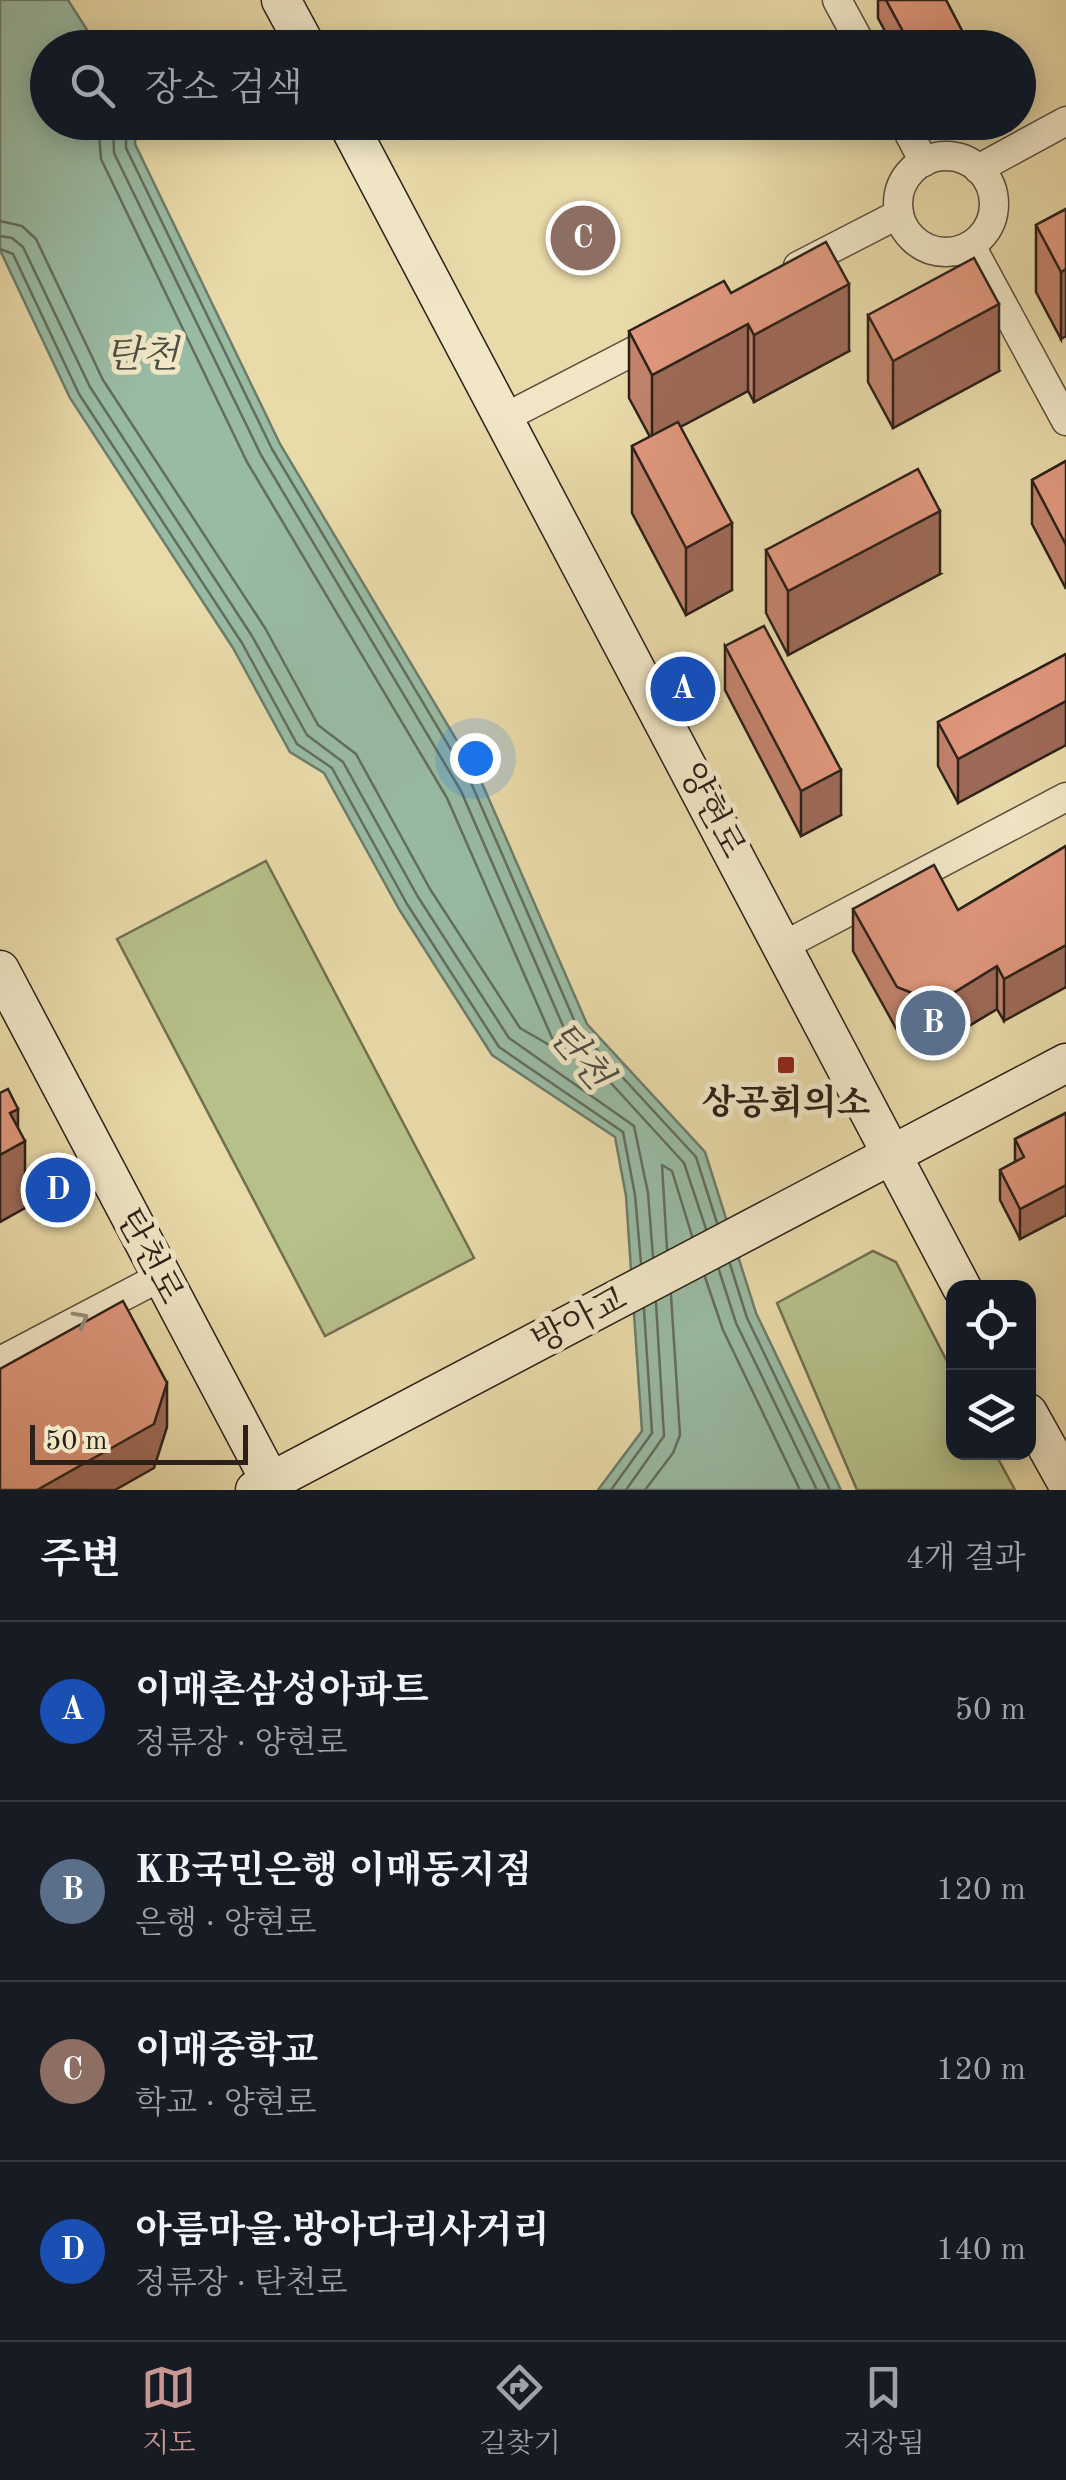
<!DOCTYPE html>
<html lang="ko">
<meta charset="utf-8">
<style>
:root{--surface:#171b24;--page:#242831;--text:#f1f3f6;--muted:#9ea1a6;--line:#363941;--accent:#c59692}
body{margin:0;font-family:"Old Standard TT","Noto Serif KR",serif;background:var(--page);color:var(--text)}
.controls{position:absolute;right:30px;bottom:30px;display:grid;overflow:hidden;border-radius:20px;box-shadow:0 5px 25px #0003}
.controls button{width:90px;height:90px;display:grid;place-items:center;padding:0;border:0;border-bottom:2px solid var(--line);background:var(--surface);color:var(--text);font:50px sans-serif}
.scale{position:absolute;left:30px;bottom:25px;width:218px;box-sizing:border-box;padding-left:10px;border:5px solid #2c2119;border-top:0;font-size:28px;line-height:35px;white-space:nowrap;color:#2c2119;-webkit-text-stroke:8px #f1e7c7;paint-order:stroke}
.you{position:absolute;left:475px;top:758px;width:35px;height:35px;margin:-25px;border:8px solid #fff;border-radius:50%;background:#1a73e8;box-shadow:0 0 0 15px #1a73e833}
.badge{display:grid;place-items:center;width:65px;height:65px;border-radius:50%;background:var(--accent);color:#fff;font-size:32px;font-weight:700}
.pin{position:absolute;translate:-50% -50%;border:5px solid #fff;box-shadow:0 2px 10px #0006}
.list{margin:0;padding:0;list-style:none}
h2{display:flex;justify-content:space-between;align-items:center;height:130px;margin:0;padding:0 40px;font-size:42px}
h2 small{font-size:32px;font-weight:400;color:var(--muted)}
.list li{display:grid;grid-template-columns:65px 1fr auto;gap:30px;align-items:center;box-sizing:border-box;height:180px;padding:0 40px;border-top:2px solid var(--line)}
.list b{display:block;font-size:38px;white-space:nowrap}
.list p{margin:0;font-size:32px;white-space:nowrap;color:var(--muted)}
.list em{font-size:32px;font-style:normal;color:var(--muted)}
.icon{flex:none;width:55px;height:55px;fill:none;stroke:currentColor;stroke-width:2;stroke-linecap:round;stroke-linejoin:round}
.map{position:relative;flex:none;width:1066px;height:1490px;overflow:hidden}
.search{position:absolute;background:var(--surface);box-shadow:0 5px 25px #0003;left:30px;right:30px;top:30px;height:110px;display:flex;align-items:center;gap:25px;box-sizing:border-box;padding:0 35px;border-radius:55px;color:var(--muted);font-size:38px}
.sheet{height:850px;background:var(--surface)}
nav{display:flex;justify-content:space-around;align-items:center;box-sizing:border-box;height:140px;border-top:2px solid var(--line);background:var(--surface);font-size:28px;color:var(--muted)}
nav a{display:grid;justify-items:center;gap:5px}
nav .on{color:var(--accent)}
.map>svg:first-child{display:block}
.green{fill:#b6c089;stroke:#717051;stroke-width:2.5}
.water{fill:#99bba4;stroke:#6d7d6c;stroke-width:2.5}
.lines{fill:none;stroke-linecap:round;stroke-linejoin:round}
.shore{stroke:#626e5e;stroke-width:2.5}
.street-casing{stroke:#5b4f3d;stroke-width:31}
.secondary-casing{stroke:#2c2119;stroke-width:41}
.street{stroke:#f1e7c7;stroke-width:28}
.secondary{stroke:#f1e7c7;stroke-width:38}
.wall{fill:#c2836c;stroke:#2c2119;stroke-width:2.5}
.shaded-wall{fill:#9e6a58;stroke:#2c2119;stroke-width:2.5}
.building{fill:#e1987e;stroke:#2c2119;stroke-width:2.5}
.oneway{stroke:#988e79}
.poi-dot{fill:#8f2418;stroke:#f1e7c7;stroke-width:4}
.labels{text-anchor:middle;stroke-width:10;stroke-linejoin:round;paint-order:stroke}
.street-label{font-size:35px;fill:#2c2119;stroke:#f1e7c7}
.poi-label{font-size:35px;font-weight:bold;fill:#2c2119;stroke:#f1e7c7}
.water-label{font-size:38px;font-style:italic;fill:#4d4f43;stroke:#f1e7c7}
</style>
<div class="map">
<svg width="1066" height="1490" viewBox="0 0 1066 1490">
<rect width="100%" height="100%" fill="#e9daa9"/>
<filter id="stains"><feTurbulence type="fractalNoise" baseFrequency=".002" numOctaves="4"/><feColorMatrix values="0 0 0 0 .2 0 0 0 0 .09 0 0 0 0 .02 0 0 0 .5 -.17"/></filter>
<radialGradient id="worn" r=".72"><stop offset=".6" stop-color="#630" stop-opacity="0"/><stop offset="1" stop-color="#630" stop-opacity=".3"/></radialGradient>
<!-- green -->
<g class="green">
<path d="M 266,861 L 474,1258 L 325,1336 L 117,939 Z"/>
<path d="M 873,1251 L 896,1262 L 953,1373 L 954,1452 L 995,1453 L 1015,1490 L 857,1490 L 777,1303 Z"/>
</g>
<!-- water -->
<path class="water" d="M 0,0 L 68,0 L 98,47 L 48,48 L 48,122 L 136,123 L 135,144 L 280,444 L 481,781 L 587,1024 L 705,1152 L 756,1313 L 841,1490 L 598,1490 L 642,1431 L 626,1196 L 615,1137 L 492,1055 L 399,909 L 324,773 L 290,752 L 233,648 L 70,398 L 0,250 Z"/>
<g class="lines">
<!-- shore -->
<g class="shore">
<path d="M 113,122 L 114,153 L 261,455 L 461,791 L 567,1035 L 684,1163 L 706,1229"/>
<path d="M 126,122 L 126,148 L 272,449 L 472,785 L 578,1029 L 696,1157 L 717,1223"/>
<path d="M 0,221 L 22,226 L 36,239 L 103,380 L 265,628 L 318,725 L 356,754 L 430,889 L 520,1028 L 551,1046 L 553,1040 L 447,798 L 247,462 L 101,159 L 98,122"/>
<path d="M 0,236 L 12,238 L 23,247 L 90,387 L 252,636 L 307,735 L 343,762 L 418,897 L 509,1038 L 634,1126 L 648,1193 L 653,1257"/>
<path d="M 0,249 L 13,254 L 79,394 L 242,643 L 297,744 L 332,768 L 407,904 L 499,1047 L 623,1132 L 635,1195 L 641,1263"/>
<path d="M 667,1249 L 662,1165 L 672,1171 L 692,1236"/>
<path d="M 730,1264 L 747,1318 L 830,1490"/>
<path d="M 719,1270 L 736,1323 L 817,1490"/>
<path d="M 705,1277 L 723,1330 L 800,1490"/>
<path d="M 611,1490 L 652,1433 L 644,1309"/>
<path d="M 626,1490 L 664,1436 L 656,1303"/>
<path d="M 645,1490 L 673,1453 L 680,1435 L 671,1295"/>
</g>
<defs>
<g id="street">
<path d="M 837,0 L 863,48"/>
<path d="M 903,122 L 924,162"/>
<circle cx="946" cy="204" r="48"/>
<path d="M 978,169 L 1066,121"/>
<path d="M 971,246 L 1066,421"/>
<path d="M 798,266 L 899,214"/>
<path d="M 504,418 L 663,336"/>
<path d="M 785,945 L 1066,797"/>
<path d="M 0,1361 L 162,1276"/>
</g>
<g id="secondary">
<path d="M 281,0 L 307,48"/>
<path d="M 347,122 L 962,1288"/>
<path d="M 0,970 L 275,1490"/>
<path d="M 1028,1413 L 1066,1481"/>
<path d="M 255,1490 L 1066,1063"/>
</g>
</defs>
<!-- street casing -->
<use href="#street" class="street-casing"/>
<!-- secondary casing -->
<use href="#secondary" class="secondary-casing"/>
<!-- street -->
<use href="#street" class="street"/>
<!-- secondary -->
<use href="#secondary" class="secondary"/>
</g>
<!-- wall -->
<g class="wall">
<path d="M 878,0 L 946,0 L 971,48 L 894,48 L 878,18 Z"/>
<path d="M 1066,209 L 1061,339 L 1036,292 L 1036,225 Z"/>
<path d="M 731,293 L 849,351 L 754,402 L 748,391 L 680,427 L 732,590 L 686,615 L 632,513 L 632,446 L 650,437 L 629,398 L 629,331 Z"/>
<path d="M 868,315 L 999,371 L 893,428 L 868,382 Z"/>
<path d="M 1066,461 L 1066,589 L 1032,524 L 1032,480 Z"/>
<path d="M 766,550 L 940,574 L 788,655 L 766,613 Z"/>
<path d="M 725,646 L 841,815 L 801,836 L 725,690 Z"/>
<path d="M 1066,654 L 958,803 L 938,766 L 938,722 Z"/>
<path d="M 1066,846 L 1004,1021 L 997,1009 L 937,1045 L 897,1030 L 853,951 L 853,909 L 958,910 Z"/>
<path d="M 1066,1113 L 1066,1215 L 1020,1239 L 1000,1200 L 1000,1170 L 1015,1162 L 1015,1139 Z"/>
</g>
<!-- shaded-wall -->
<g class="shaded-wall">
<path d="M 1066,269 L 1066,336 L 1061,339 L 1061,272 Z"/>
<path d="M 849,284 L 849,351 L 754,402 L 754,335 Z"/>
<path d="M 999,304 L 999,371 L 893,428 L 893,361 Z"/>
<path d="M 748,324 L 748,391 L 652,442 L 652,375 Z"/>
<path d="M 940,511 L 940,574 L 788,655 L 788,591 Z"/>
<path d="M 732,523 L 732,590 L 686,615 L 686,548 Z"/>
<path d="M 1066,701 L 1066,745 L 958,803 L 958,759 Z"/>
<path d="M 841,770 L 841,815 L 801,836 L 801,791 Z"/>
<path d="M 1066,945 L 1066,987 L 1004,1021 L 1004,979 Z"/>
<path d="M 997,966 L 997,1009 L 937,1045 L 937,1003 Z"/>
<path d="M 18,1109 L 18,1145 L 25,1141 L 25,1208 L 0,1222 L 0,1155 L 10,1113 Z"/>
<path d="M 1066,1185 L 1066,1215 L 1020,1239 L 1020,1209 Z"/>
<path d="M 167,1383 L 167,1427 L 154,1468 L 115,1490 L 37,1490 Z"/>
</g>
<!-- building -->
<g class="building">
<path d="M 886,0 L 946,0 L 971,48 L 912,48 Z"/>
<path d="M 1066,209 L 1066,269 L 1061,272 L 1036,225 Z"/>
<path d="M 826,242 L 849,284 L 754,335 L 748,324 L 652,375 L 629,331 L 724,281 L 731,293 Z"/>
<path d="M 974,258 L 999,304 L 893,361 L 868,315 Z"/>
<path d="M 678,422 L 732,523 L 686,548 L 632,446 Z"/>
<path d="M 1066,461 L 1066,545 L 1032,480 Z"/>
<path d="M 918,469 L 940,511 L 788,591 L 766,550 Z"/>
<path d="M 764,626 L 841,770 L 801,791 L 725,646 Z"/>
<path d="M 1066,654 L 1066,701 L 958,759 L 938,722 Z"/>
<path d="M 1066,846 L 1066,945 L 1004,979 L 997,966 L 937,1003 L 897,987 L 853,909 L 934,865 L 958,910 Z"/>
<path d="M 8,1089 L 18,1109 L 10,1113 L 25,1141 L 0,1155 L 0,1093 Z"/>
<path d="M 1066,1113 L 1066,1185 L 1020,1209 L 1000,1170 L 1024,1157 L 1015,1139 Z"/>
<path d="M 123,1301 L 167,1383 L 154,1424 L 37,1490 L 0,1490 L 0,1369 Z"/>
</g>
<!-- one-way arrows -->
<defs><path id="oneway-chevron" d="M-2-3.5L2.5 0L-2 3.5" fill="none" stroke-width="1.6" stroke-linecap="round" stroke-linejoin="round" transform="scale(2.5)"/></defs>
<use class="oneway" href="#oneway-chevron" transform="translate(81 1319) rotate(-28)"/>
<!-- markers -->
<rect class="poi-dot" x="776" y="1055" width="20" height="20" rx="5"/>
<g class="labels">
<!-- street labels -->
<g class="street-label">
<text transform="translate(713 810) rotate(62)" y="12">양현로</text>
<text transform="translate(151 1256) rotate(62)" y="12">탄천로</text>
<text transform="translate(579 1319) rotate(-28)" y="12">방아교</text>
</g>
<!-- poi labels -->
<g class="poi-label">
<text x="786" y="1114">상공회의소</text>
</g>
<!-- water labels -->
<g class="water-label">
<text x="142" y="367">탄천</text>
<text transform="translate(581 1055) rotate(50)" y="13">탄천</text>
</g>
</g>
<rect width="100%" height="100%" filter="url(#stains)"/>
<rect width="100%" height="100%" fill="url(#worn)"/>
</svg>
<div class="controls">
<button><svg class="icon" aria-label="locate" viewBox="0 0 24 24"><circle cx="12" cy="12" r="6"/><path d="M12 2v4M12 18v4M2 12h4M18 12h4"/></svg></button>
<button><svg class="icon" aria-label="layers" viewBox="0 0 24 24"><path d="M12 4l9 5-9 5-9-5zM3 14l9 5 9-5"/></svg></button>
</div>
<div class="scale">50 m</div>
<div class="you"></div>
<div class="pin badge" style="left:683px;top:689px;background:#1a4fb4">A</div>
<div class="pin badge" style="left:933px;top:1023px;background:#5c6f8a">B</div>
<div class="pin badge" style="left:583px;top:238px;background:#8d6e63">C</div>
<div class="pin badge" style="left:58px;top:1190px;background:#1a4fb4">D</div>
<div class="search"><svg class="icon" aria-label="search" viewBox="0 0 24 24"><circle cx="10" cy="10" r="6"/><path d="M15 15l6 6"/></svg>장소 검색</div>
</div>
<section class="sheet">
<h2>주변<small>4개 결과</small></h2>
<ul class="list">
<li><span class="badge" style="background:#1a4fb4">A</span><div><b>이매촌삼성아파트</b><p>정류장 · 양현로</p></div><em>50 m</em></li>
<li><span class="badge" style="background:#5c6f8a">B</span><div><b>KB국민은행 이매동지점</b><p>은행 · 양현로</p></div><em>120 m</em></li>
<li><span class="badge" style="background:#8d6e63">C</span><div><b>이매중학교</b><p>학교 · 양현로</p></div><em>120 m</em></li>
<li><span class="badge" style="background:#1a4fb4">D</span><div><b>아름마을.방아다리사거리</b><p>정류장 · 탄천로</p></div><em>140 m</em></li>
</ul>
</section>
<nav>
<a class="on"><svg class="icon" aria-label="map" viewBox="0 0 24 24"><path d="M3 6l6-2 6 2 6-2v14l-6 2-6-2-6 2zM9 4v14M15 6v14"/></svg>지도</a>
<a><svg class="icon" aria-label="directions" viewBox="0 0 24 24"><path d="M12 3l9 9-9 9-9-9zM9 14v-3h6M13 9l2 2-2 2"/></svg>길찾기</a>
<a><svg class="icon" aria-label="saved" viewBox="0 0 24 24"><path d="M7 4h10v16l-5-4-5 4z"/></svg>저장됨</a>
</nav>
